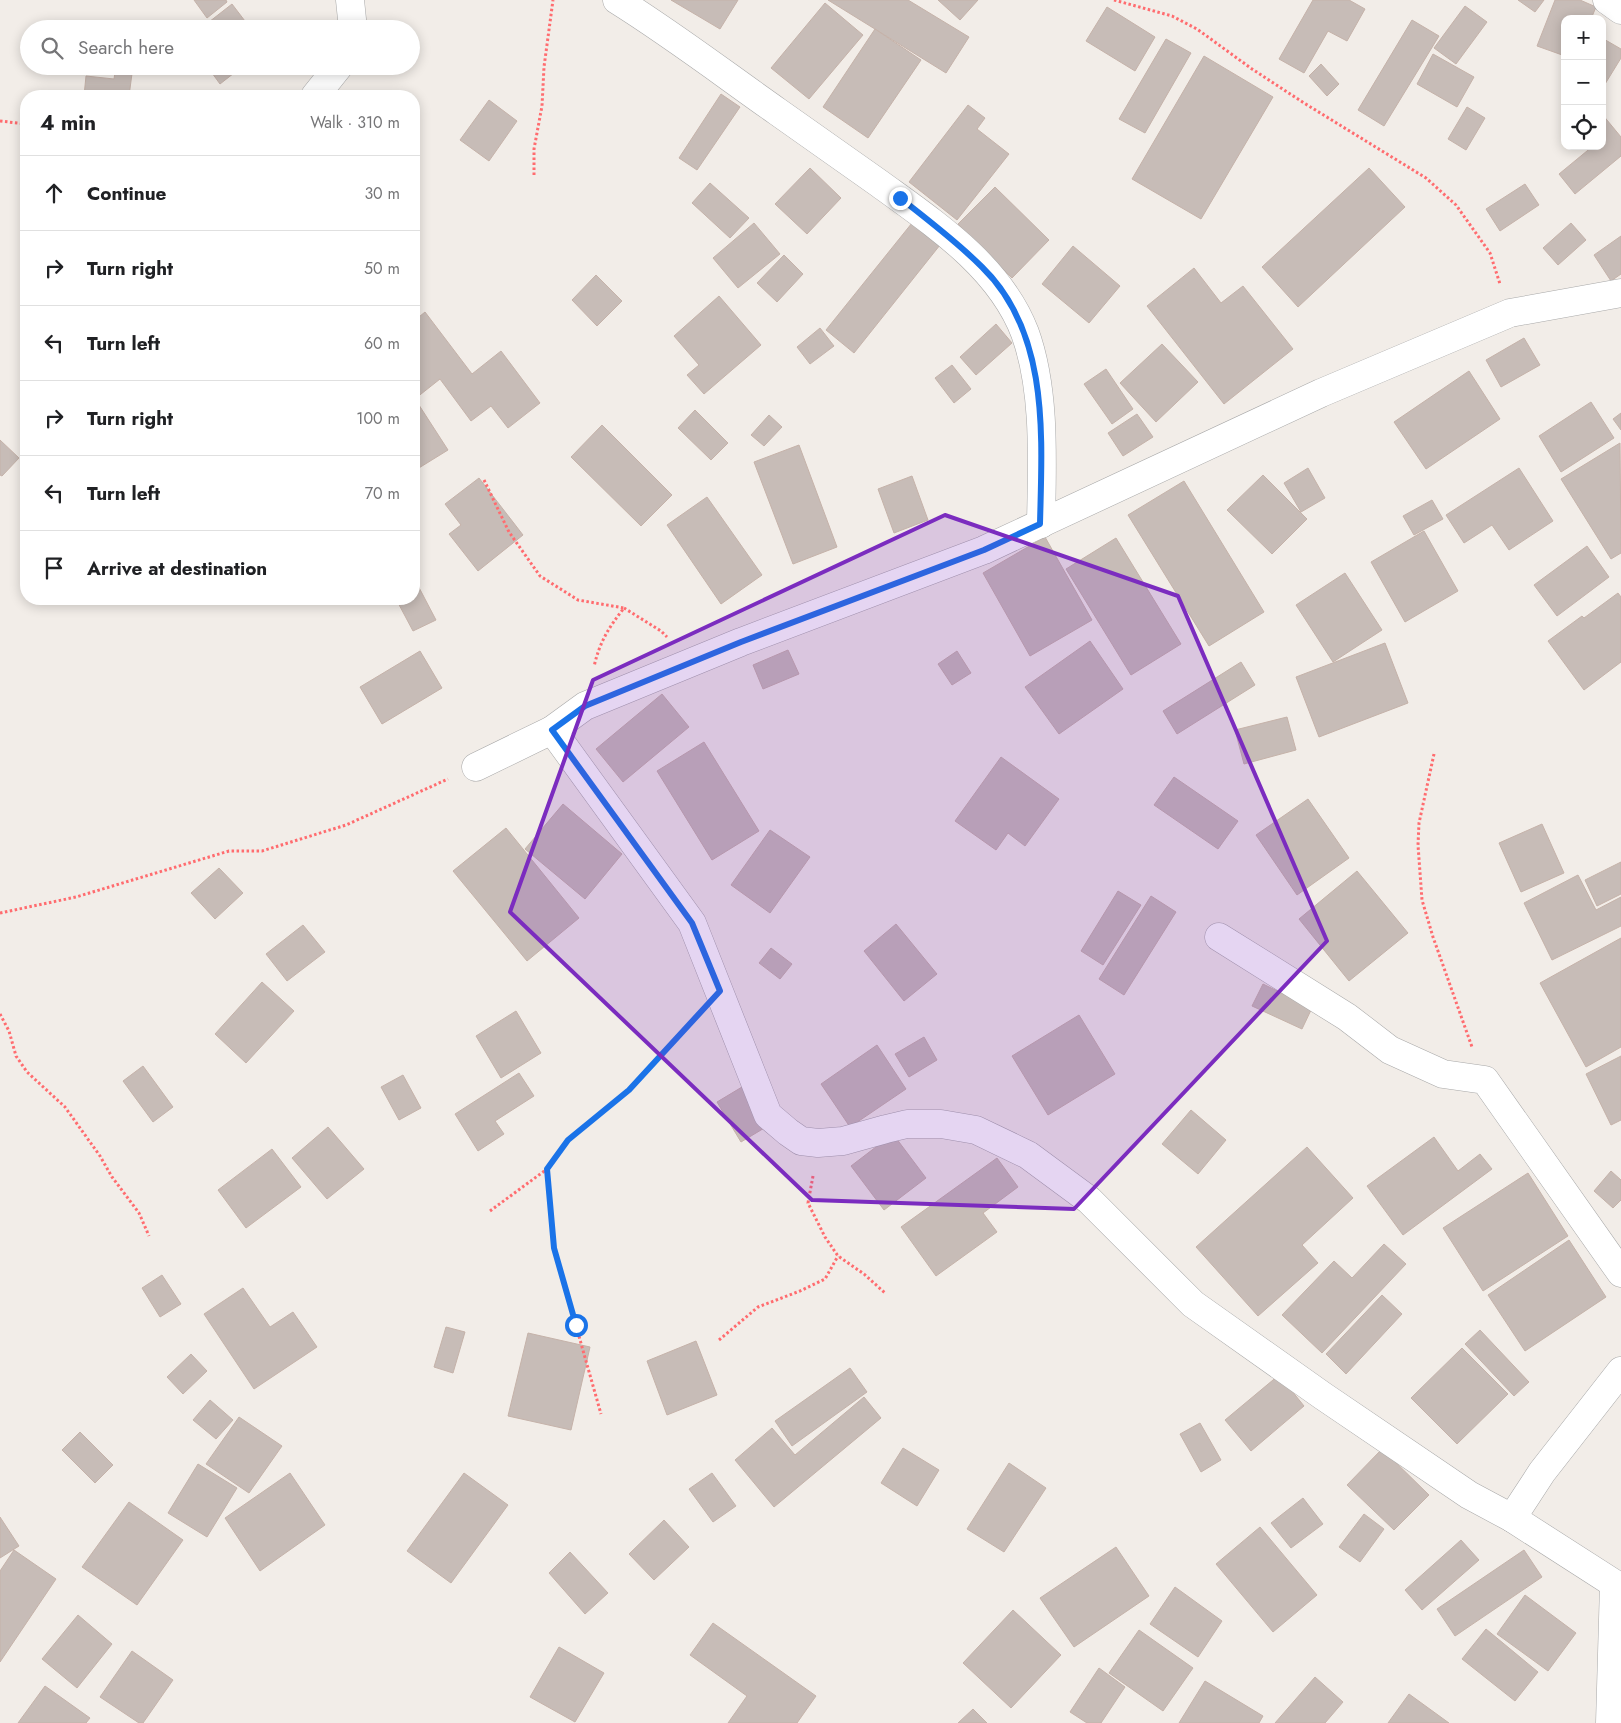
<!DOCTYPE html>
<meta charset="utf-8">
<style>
:root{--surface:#fff;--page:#f6f6f6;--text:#202124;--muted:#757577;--line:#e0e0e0}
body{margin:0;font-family:Jost,sans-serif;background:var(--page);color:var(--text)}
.controls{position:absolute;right:15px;top:15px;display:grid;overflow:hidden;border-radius:10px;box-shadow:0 2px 12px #0003}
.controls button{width:45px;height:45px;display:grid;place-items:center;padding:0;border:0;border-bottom:1px solid var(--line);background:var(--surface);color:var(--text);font:25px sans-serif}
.stop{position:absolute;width:15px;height:15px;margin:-11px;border:4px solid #1a73e8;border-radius:50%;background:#fff}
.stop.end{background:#1a73e8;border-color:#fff;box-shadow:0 1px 5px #0008}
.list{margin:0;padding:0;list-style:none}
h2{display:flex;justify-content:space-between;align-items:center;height:65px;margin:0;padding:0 20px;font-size:21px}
h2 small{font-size:16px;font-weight:400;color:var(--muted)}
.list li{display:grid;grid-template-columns:32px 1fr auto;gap:15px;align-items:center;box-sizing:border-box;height:75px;padding:0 20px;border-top:1px solid var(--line)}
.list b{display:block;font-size:19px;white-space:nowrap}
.list em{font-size:16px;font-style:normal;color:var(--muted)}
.icon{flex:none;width:28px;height:28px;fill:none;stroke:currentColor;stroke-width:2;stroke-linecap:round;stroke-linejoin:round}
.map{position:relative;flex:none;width:1621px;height:1723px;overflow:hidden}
.search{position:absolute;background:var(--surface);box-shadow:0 2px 12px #0003;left:20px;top:20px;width:400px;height:55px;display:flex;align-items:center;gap:12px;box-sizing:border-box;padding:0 18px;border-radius:28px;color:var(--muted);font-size:19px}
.panel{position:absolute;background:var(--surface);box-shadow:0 2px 12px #0003;left:20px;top:90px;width:400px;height:515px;border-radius:20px}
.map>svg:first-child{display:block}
.building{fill:#c7bcb7;stroke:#c5b2a9}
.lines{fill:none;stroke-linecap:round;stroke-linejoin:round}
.street-casing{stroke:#a8a8a8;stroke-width:29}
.path{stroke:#ff6c6f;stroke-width:3;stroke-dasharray:2.5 2.5;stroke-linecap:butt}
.street{stroke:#fff;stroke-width:28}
.route{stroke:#1a73e8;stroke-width:6}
.marked{fill:#7b2cbf;fill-opacity:0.2;stroke:#7b2cbf;stroke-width:4;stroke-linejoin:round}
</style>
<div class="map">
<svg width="1621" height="1723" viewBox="0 0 1621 1723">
<rect width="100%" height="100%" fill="#f2ede8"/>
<!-- building -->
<g class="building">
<path d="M 194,0 L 226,0 L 227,2 L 207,18 Z"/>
<path d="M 671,0 L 738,0 L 720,29 Z"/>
<path d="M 828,0 L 908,0 L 969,37 L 946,73 Z"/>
<path d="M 938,0 L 978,0 L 960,20 Z"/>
<path d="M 1313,0 L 1349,0 L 1365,9 L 1347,41 L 1328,31 L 1304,73 L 1279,59 Z"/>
<path d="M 1518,0 L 1544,0 L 1535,12 Z"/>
<path d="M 1555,0 L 1580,0 L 1596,7 L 1591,19 L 1565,19 L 1565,56 L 1537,46 Z"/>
<path d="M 825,3 L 863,35 L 809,99 L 771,68 Z"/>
<path d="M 232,4 L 251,29 L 200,29 Z"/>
<path d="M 1465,6 L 1487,22 L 1456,64 L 1434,48 Z"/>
<path d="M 1107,7 L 1155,37 L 1135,71 L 1086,41 Z"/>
<path d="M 1412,20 L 1439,36 L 1384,126 L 1358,110 Z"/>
<path d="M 875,29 L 921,60 L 868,138 L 823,107 Z"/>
<path d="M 1602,38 L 1621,49 L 1621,58 L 1602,89 Z"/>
<path d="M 1166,39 L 1191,53 L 1145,133 L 1119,119 Z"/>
<path d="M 1433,54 L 1474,77 L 1457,107 L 1417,84 Z"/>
<path d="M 1204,56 L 1273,97 L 1201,219 L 1132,179 Z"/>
<path d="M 1321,64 L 1339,84 L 1327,96 L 1309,76 Z"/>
<path d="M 116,66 L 133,66 L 129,96 L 84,96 L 86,76 L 114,79 Z"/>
<path d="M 207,66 L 243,66 L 220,84 Z"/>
<path d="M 721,94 L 740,107 L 697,170 L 679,158 Z"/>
<path d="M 489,100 L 517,121 L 489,161 L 460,140 Z"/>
<path d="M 968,105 L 985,118 L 977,129 L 1009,154 L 957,220 L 909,182 Z"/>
<path d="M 1467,107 L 1485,118 L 1466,150 L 1448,139 Z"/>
<path d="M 1602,114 L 1621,137 L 1621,156 L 1575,194 L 1559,174 L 1593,146 L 1602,146 Z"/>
<path d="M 810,168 L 841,198 L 807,234 L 775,204 Z"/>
<path d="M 1369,168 L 1405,207 L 1298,307 L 1262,267 Z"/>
<path d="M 710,183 L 749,218 L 730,238 L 692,203 Z"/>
<path d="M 1525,184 L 1539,205 L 1500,231 L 1486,209 Z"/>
<path d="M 995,187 L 1049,240 L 1012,278 L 958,224 Z"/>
<path d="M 916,218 L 944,240 L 854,353 L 826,330 Z"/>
<path d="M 754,223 L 780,254 L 738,288 L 713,258 Z"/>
<path d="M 1571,223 L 1586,240 L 1558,265 L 1543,248 Z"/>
<path d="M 1621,236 L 1621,274 L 1611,281 L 1594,255 Z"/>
<path d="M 1073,246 L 1120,286 L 1089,323 L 1042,284 Z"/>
<path d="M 784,255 L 803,274 L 777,302 L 757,283 Z"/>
<path d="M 1194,268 L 1221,303 L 1243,286 L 1293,349 L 1224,404 L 1147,306 Z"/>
<path d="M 596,275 L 622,301 L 597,326 L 572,300 Z"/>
<path d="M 719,296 L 761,345 L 704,394 L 687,375 L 699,365 L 674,336 Z"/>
<path d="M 425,312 L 472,374 L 501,351 L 540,403 L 508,428 L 491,406 L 471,421 L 440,379 L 416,398 L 414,394 L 414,321 Z"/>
<path d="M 996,324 L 1012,343 L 976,375 L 960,357 Z"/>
<path d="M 820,328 L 834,346 L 810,364 L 797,347 Z"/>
<path d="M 1524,338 L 1540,365 L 1501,387 L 1486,360 Z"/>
<path d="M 1162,344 L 1198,382 L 1156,422 L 1120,383 Z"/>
<path d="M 952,365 L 971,389 L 954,403 L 935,378 Z"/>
<path d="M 1106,369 L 1133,409 L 1112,424 L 1084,384 Z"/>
<path d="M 1469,371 L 1500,419 L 1426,469 L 1394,422 Z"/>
<path d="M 417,402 L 448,450 L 414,471 L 414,404 Z"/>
<path d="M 1591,402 L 1614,438 L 1561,472 L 1539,436 Z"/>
<path d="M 695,410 L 728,443 L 711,460 L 678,428 Z"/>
<path d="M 1621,413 L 1621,430 L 1613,419 Z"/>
<path d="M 1137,414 L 1153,437 L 1123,456 L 1108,433 Z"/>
<path d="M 769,415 L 782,427 L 764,446 L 751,435 Z"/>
<path d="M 602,425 L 672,495 L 641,526 L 571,457 Z"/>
<path d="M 0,440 L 19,458 L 2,476 L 0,475 Z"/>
<path d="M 1620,443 L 1621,553 L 1611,559 L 1561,479 Z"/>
<path d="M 799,445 L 837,547 L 793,564 L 754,462 Z"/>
<path d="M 1308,468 L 1325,498 L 1301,512 L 1284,483 Z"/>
<path d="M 1519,468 L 1553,521 L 1509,550 L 1492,525 L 1464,543 L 1446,515 Z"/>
<path d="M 1263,475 L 1307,519 L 1272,554 L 1227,510 Z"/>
<path d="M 912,476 L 928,520 L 894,533 L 878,489 Z"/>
<path d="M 479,478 L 523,535 L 478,571 L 449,534 L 461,525 L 445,504 Z"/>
<path d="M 1184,481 L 1264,612 L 1209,646 L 1128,515 Z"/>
<path d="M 707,497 L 762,575 L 721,604 L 667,525 Z"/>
<path d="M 1432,500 L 1443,519 L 1414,535 L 1403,516 Z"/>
<path d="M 1424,531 L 1458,591 L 1405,622 L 1371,562 Z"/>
<path d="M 1045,537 L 1092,620 L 1030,656 L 983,573 Z"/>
<path d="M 1116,538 L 1181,644 L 1131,675 L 1066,569 Z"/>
<path d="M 1587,546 L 1609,577 L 1557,616 L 1534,585 Z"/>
<path d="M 1345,573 L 1382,630 L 1333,662 L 1296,605 Z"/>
<path d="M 414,578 L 436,620 L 413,631 L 396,599 L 414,599 Z"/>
<path d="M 1618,593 L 1621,597 L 1621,662 L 1584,690 L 1548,641 L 1582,616 L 1584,618 Z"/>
<path d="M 1090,641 L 1123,689 L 1059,734 L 1025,687 Z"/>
<path d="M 1385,643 L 1408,703 L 1319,737 L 1296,677 Z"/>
<path d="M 788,650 L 799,674 L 763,689 L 753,665 Z"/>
<path d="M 420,651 L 442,688 L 382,724 L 360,687 Z"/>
<path d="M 957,651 L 971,673 L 952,685 L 938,664 Z"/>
<path d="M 1241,662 L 1255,685 L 1177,734 L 1163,711 Z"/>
<path d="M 662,694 L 689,727 L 623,782 L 596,749 Z"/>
<path d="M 1287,717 L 1296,750 L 1244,764 L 1235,730 Z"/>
<path d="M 704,742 L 759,831 L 712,860 L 657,771 Z"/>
<path d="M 1001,757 L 1059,799 L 1025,846 L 1008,833 L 996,850 L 955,821 Z"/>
<path d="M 1174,777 L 1238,821 L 1218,849 L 1154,805 Z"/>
<path d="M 1308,799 L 1349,858 L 1297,895 L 1256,835 Z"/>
<path d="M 563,804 L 622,854 L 585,899 L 525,849 Z"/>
<path d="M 1542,824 L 1564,873 L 1521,892 L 1499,843 Z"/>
<path d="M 506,828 L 579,918 L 527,961 L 453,871 Z"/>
<path d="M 770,830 L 810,857 L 770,913 L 731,885 Z"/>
<path d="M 1621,862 L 1621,894 L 1597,906 L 1585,880 Z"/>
<path d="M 219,868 L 243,893 L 215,919 L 191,893 Z"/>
<path d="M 1357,871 L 1408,933 L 1349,981 L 1299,919 Z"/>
<path d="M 1578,875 L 1596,910 L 1621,897 L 1621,926 L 1552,960 L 1524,903 Z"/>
<path d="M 1118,891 L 1141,905 L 1103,965 L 1081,951 Z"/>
<path d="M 1151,896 L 1176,912 L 1124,995 L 1099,979 Z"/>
<path d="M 896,924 L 937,974 L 904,1001 L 864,951 Z"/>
<path d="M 303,925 L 325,952 L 287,981 L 266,954 Z"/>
<path d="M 1621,938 L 1621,1047 L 1586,1067 L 1540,983 Z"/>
<path d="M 771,948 L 792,964 L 780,979 L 759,963 Z"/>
<path d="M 262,982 L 294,1011 L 246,1063 L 215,1034 Z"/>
<path d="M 1263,984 L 1312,1008 L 1302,1029 L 1252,1006 Z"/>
<path d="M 516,1011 L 541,1053 L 501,1078 L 476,1036 Z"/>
<path d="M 1079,1015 L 1115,1074 L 1048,1115 L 1012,1056 Z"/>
<path d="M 924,1037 L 937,1060 L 909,1077 L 895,1054 Z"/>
<path d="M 877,1045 L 906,1089 L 850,1127 L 821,1084 Z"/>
<path d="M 1621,1056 L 1621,1120 L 1611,1125 L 1586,1074 Z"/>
<path d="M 143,1066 L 173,1107 L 153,1122 L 123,1081 Z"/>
<path d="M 519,1073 L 534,1096 L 495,1121 L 504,1134 L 478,1151 L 455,1114 Z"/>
<path d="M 403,1075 L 421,1108 L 399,1120 L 381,1087 Z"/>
<path d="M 742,1087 L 766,1127 L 741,1142 L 717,1102 Z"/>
<path d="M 1191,1110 L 1226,1140 L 1198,1174 L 1162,1144 Z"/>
<path d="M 328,1127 L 364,1169 L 327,1199 L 292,1158 Z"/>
<path d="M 893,1134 L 926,1178 L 884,1210 L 851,1166 Z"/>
<path d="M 1434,1137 L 1458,1171 L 1480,1154 L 1492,1169 L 1403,1235 L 1367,1186 Z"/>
<path d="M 1307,1147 L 1353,1198 L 1302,1245 L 1318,1263 L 1258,1316 L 1196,1247 Z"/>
<path d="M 272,1149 L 301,1187 L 246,1228 L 218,1190 Z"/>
<path d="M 997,1158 L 1018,1187 L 983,1213 L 997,1232 L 936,1276 L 901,1227 Z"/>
<path d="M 1611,1171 L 1621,1180 L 1621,1200 L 1613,1208 L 1594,1191 Z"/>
<path d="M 1528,1173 L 1568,1236 L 1483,1291 L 1443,1228 Z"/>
<path d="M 1569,1240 L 1606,1297 L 1525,1351 L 1488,1295 Z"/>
<path d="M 1384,1244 L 1406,1264 L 1322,1353 L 1282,1315 L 1334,1261 L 1352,1278 Z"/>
<path d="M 162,1275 L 181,1304 L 160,1317 L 142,1288 Z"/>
<path d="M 243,1288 L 270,1327 L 293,1312 L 317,1347 L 254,1389 L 204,1314 Z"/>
<path d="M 1382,1295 L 1402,1314 L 1346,1374 L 1326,1354 Z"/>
<path d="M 446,1327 L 465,1332 L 453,1373 L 434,1367 Z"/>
<path d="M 1480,1330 L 1529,1382 L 1514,1396 L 1465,1344 Z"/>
<path d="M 528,1333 L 590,1347 L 571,1430 L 508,1416 Z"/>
<path d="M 696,1341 L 717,1395 L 667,1415 L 647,1361 Z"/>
<path d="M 1462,1348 L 1508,1394 L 1457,1444 L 1411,1398 Z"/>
<path d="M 191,1354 L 207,1371 L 183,1394 L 167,1377 Z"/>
<path d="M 850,1368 L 867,1392 L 792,1446 L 775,1421 Z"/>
<path d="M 1279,1375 L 1304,1406 L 1251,1451 L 1225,1420 Z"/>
<path d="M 864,1397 L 881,1418 L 774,1507 L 735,1460 L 772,1428 L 795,1455 Z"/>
<path d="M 210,1400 L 233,1420 L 216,1439 L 193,1420 Z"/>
<path d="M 239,1417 L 282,1446 L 249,1493 L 206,1464 Z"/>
<path d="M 1200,1423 L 1221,1460 L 1201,1472 L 1180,1434 Z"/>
<path d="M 80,1432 L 113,1465 L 95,1483 L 62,1450 Z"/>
<path d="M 903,1448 L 939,1470 L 917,1506 L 881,1483 Z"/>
<path d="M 1382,1449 L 1429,1495 L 1394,1530 L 1347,1485 Z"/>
<path d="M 1009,1463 L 1046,1488 L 1004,1552 L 967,1529 Z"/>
<path d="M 198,1464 L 237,1488 L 207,1537 L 168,1513 Z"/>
<path d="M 290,1473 L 325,1525 L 260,1571 L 225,1518 Z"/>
<path d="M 464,1473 L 508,1505 L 451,1583 L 407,1551 Z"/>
<path d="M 712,1473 L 736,1506 L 713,1522 L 689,1489 Z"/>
<path d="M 1303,1498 L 1323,1524 L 1291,1548 L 1271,1523 Z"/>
<path d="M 129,1502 L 183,1540 L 137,1605 L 82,1567 Z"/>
<path d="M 1364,1514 L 1384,1529 L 1360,1562 L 1339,1547 Z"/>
<path d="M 0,1517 L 19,1546 L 0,1558 Z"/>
<path d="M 664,1520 L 689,1547 L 654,1580 L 629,1554 Z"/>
<path d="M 1260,1527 L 1317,1595 L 1273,1632 L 1216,1564 Z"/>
<path d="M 1461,1540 L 1479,1560 L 1422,1610 L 1405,1590 Z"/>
<path d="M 1116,1547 L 1149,1596 L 1074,1647 L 1040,1598 Z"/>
<path d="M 14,1550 L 56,1579 L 0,1662 L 0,1571 Z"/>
<path d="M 1524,1550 L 1542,1577 L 1455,1636 L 1437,1609 Z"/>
<path d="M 570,1552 L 608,1593 L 585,1614 L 549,1573 Z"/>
<path d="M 1175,1587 L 1222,1621 L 1198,1657 L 1150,1624 Z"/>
<path d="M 1525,1595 L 1576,1633 L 1548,1671 L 1497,1634 Z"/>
<path d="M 1013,1610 L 1061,1655 L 1011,1708 L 963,1663 Z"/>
<path d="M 78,1615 L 112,1644 L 77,1688 L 42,1659 Z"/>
<path d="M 713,1623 L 816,1696 L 797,1723 L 728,1723 L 747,1696 L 690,1655 Z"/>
<path d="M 1486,1629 L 1538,1672 L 1515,1701 L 1462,1659 Z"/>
<path d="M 1139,1630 L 1193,1668 L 1163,1711 L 1109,1673 Z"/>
<path d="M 559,1647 L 604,1673 L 575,1722 L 530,1697 Z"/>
<path d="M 132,1651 L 173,1680 L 143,1723 L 139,1723 L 100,1697 Z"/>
<path d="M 1099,1668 L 1125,1687 L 1101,1723 L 1087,1723 L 1070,1712 Z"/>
<path d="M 1315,1677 L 1343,1702 L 1325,1723 L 1275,1723 Z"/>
<path d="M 1205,1681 L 1263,1716 L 1259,1723 L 1179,1723 Z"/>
<path d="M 45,1686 L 90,1718 L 86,1723 L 18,1723 Z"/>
<path d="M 1409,1694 L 1449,1723 L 1388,1723 Z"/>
<path d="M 973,1709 L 987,1723 L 958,1723 Z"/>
</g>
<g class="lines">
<defs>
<g id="street">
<path d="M 350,0 L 353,29"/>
<path d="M 617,0 C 673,35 724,74 778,112 C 812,136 846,160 880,184 C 935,224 1000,267 1025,333 C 1046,391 1042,463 1041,524"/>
<path d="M 1607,0 L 1621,10"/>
<path d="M 315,96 L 339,66"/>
<path d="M 552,730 L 692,923 L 768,1115 L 788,1132 L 801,1141 L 818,1143 L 843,1141 L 886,1129 L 907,1124 L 941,1124 L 976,1130 L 1028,1155 L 1089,1200 L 1193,1304 L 1323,1396 L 1469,1495 L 1512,1518 L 1621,1588"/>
<path d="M 476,767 L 552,730 L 585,706 L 741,642 L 984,550 L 1321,393 L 1510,313 L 1621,293"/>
<path d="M 1219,937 L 1347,1017 L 1390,1050 L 1443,1074 L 1485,1080 L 1621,1273"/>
<path d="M 1512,1518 L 1542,1472 L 1621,1371"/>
<path d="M 1610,1723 L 1614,1585"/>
</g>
</defs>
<!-- street casing -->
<use href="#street" class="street-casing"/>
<!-- path -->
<g class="path">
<path d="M 1114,0 L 1172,16 L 1197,29 L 1252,69 L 1304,103 L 1426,178 L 1456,205 L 1490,253 L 1500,284"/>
<path d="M 0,121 L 26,124"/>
<path d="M 534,175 L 534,149 L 542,106 L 544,67 L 553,0"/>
<path d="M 484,480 L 509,532 L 540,576 L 578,600 L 624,608 C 609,627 599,643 594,667"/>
<path d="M 624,608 L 661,631 L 667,637"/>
<path d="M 1434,754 L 1419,823 L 1418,845 L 1422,900 L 1433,937 L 1472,1047"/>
<path d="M 0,913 L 76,897 L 229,851 L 262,851 L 346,825 L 448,779"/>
<path d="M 0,1014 L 9,1031 L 16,1056 L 27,1072 L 65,1107 L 100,1156 L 112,1177 L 139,1213 L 149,1236"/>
<path d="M 547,1170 L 554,1248 L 601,1414"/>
<path d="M 813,1176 L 808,1203 L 825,1237 L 838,1256 L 864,1274 L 885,1293"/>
<path d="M 490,1211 L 547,1169 L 568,1140 L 629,1091 L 695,1017"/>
<path d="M 719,1340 L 758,1307 L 800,1291 L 825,1279 L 838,1256"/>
</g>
<!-- street -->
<use href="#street" class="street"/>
</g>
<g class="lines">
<!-- route -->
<path class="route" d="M 576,1325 L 554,1248 L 547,1169 L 568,1140 L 629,1090 L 720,991 L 692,923 L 552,730 L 585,706 L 741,642 L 984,550 L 1040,524 C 1042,437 1050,333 982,267 C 957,242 928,220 900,198"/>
</g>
<!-- marked area -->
<path class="marked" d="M 945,515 L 1178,596 L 1327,941 L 1074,1209 L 812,1200 L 510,912 L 593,680 Z"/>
</svg>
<div class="controls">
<button>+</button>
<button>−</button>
<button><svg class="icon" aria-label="locate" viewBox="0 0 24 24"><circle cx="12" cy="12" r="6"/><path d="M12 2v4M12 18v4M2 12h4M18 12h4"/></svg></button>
</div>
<div class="stop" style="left:576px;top:1325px"></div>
<div class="stop end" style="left:900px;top:198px"></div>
<div class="search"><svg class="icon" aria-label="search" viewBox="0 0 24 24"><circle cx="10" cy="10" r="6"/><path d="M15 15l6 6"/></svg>Search here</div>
<section class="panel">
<h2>4 min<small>Walk · 310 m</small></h2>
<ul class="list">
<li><svg class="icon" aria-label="ahead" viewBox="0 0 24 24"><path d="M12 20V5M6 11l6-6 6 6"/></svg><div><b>Continue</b></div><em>30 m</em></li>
<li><svg class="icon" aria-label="right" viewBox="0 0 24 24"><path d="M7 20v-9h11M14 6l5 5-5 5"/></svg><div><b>Turn right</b></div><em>50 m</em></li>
<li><svg class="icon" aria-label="left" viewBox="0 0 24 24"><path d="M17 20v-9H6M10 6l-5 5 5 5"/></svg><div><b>Turn left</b></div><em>60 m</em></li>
<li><svg class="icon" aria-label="right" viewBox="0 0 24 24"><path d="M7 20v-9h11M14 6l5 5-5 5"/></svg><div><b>Turn right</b></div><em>100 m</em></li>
<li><svg class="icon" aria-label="left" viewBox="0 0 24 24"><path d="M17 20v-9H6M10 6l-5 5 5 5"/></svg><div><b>Turn left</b></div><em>70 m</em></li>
<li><svg class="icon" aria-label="arrive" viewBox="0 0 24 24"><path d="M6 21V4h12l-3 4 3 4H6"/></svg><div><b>Arrive at destination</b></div></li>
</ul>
</section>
</div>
